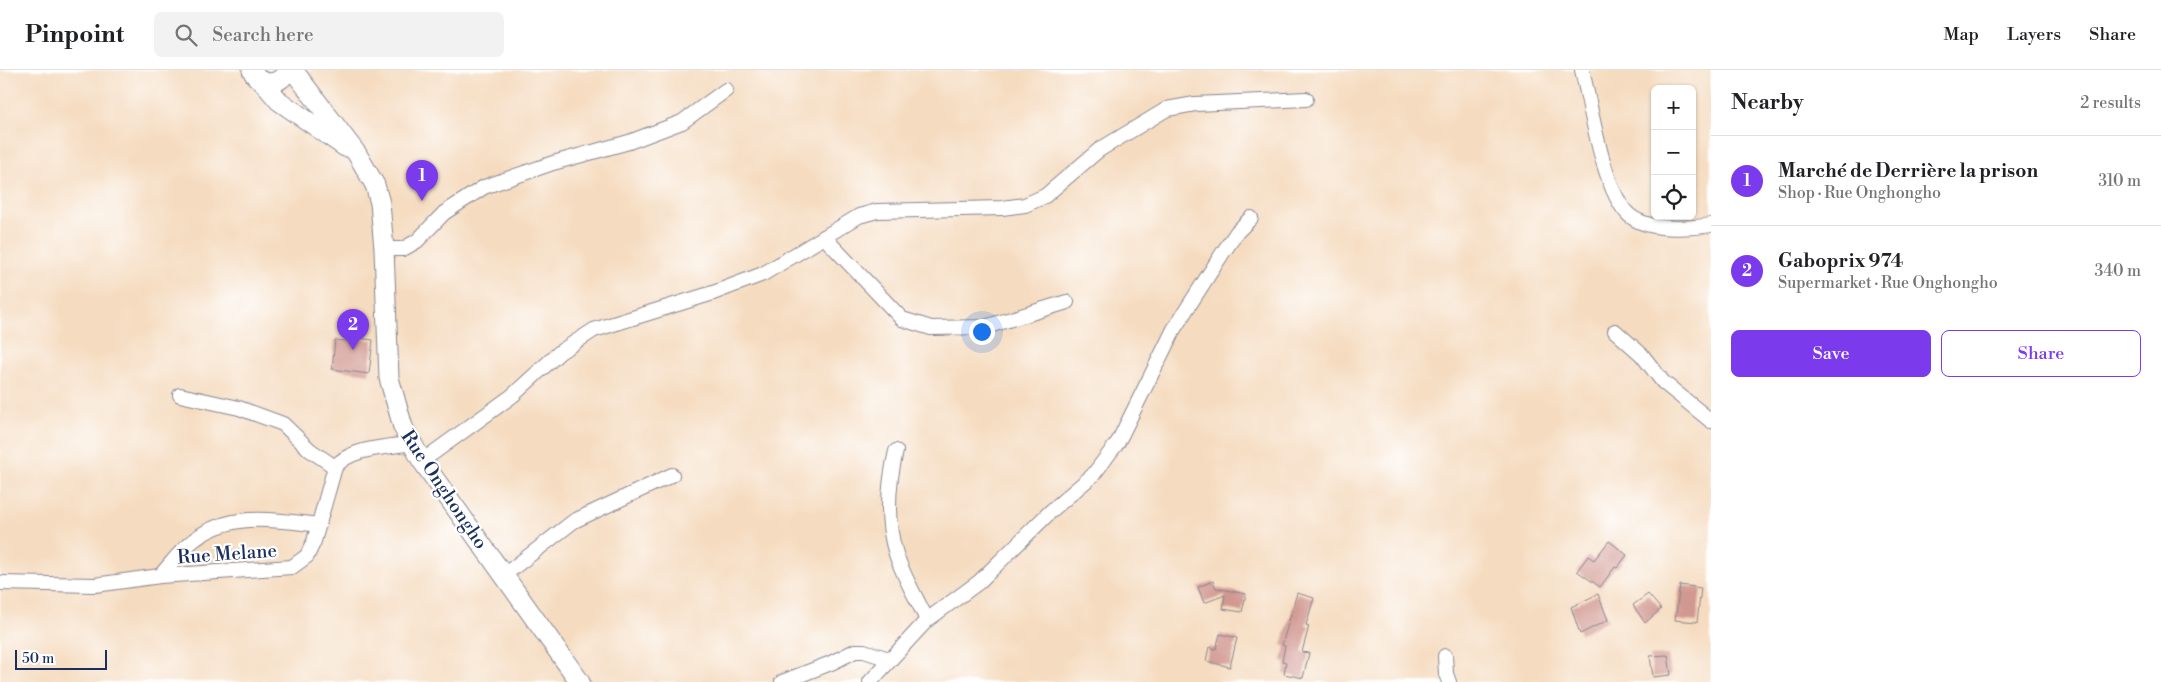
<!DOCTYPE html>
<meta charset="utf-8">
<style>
:root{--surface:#fff;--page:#f2f2f2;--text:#202124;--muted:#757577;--line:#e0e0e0;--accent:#7c3aed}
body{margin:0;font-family:"Libre Bodoni",serif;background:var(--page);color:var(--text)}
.controls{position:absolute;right:15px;top:15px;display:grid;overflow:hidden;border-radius:8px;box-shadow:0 1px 4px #0004}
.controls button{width:45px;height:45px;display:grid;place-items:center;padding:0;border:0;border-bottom:1px solid var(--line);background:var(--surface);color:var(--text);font:25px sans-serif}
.scale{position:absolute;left:15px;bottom:12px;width:92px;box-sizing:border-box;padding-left:5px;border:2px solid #1b2f5e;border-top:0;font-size:14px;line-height:18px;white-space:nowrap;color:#1b2f5e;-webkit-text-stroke:4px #fff;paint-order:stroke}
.you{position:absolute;left:981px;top:261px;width:18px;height:18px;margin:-12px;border:4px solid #fff;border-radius:50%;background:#1a73e8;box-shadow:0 0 0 8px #1a73e833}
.badge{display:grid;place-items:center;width:32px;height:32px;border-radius:50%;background:var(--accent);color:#fff;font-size:16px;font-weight:700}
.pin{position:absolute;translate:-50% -41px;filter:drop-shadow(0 1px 2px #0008)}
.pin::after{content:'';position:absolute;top:26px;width:18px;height:15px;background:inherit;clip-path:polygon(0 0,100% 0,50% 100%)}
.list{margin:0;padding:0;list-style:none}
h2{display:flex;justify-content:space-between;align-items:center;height:65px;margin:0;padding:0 20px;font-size:21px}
h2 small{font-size:16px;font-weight:400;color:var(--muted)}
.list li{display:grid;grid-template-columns:32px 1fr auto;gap:15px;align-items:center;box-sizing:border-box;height:90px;padding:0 20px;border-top:1px solid var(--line)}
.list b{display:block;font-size:19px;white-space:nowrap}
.list p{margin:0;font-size:16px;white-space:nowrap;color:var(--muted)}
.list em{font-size:16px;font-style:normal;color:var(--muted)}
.actions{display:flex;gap:10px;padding:15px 20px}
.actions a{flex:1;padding:11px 0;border:1px solid var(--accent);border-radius:8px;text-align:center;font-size:18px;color:var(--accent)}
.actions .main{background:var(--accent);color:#fff}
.icon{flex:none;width:28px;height:28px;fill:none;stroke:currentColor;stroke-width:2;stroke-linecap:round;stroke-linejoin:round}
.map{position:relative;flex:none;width:1711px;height:612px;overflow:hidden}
header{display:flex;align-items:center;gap:30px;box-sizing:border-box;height:70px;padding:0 25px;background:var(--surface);border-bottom:1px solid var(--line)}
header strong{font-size:24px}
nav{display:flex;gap:28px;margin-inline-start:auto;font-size:18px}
.search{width:350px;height:45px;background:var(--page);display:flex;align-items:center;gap:12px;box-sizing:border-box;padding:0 18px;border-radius:8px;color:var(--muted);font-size:19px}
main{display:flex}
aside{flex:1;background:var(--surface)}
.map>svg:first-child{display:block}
.building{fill:#d19891}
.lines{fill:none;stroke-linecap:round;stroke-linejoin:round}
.street-casing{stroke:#88858e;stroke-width:16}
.secondary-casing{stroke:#88858e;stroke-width:21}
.street{stroke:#fff;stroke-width:14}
.secondary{stroke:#fff;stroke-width:19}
.labels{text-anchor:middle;stroke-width:4.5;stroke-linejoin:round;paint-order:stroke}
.street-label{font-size:19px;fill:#1b2f5e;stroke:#fff}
</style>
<header>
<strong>Pinpoint</strong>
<div class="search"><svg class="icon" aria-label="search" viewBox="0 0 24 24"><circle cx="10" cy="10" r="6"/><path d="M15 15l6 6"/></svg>Search here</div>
<nav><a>Map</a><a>Layers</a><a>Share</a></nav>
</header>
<main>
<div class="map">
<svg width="1711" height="612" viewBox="0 0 1711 612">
<rect width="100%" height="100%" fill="#fff"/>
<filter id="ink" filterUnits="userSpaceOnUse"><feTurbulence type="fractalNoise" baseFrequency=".02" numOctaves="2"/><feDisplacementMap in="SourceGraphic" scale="10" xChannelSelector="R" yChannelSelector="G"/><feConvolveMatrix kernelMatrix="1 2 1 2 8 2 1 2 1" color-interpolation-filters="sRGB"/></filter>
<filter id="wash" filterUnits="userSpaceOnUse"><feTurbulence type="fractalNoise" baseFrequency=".0096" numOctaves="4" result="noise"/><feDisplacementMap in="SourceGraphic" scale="20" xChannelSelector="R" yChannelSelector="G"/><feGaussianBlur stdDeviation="1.12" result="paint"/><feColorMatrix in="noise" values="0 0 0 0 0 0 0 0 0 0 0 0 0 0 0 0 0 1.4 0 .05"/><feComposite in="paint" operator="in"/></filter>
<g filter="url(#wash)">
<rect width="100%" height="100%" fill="#f5dbbf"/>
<g id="blocks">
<!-- building -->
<g class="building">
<path d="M 349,267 L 373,270 L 369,304 L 332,299 L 335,270 L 348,271 Z"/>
<path d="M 1609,471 L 1627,485 L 1617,498 L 1615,497 L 1600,517 L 1577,501 L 1588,486 L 1594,490 Z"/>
<path d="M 1213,511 L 1216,518 L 1246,524 L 1242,542 L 1223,539 L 1225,525 L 1204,533 L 1198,517 Z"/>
<path d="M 1680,515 L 1701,518 L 1697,552 L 1675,550 Z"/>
<path d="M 1297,523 L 1314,528 L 1306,555 L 1309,556 L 1302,582 L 1309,583 L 1303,608 L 1284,604 L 1286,592 L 1282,591 L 1285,576 L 1282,575 Z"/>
<path d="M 1598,524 L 1608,550 L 1580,564 L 1571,537 Z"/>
<path d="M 1648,524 L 1661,539 L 1645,553 L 1633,535 Z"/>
<path d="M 1220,564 L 1237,568 L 1230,597 L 1206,591 L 1209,577 L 1216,579 Z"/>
<path d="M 1668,585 L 1671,605 L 1653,607 L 1650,586 Z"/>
</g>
</g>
</g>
<g filter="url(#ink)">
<use href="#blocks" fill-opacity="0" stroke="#88858e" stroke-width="1"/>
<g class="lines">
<defs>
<g id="street">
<path d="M 1582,0 C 1591,36 1603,121 1629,145 C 1647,161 1689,159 1711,155"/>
<path d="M 824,167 L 902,249 L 931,258 L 985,257 L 1067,232"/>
<path d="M 384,179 L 403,179 L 417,171 L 444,143 L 484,117 L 553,93 L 629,72 L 682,52 L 726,20"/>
<path d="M 1615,261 L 1642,285 L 1663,312 L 1711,351"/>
<path d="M 180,325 L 239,338 L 283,354 L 310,380 L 335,397"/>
<path d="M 896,381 C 888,415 885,450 896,484 C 903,506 917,529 927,550"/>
<path d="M 422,391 L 512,326 L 560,282 L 594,260 L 713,223 L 763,204 L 859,146 L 877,141 L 1002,138 L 1025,135 L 1045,126 L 1099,80 L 1167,39 L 1195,34 L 1306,29"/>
<path d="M 504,505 L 574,451 L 672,405"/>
<path d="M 160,506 C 171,494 181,479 194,470 C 231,441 276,450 319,455"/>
<path d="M 0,513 L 95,515 L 160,506 L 292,497 L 307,486 L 314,471 L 335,397 C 351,377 388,378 411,373"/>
<path d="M 1445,586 L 1446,604 L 1449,612"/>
<path d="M 782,612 L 831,593 L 855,581 L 864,581 L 889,589"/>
<path d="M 870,612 L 927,550 L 979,512 L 1051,441 L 1093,405 L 1118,372 L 1174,259 L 1222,184 L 1237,162 L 1251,148"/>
</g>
<g id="secondary">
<path d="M 252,0 C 260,18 280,16 288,0"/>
<path d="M 293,0 L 357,84 L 375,115 L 380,133 L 384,179 L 389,308 L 403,357 L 422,391 L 580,612"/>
<path d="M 262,11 L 279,31 L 345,77"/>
</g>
</defs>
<!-- street casing -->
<use href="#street" class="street-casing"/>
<!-- secondary casing -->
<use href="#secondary" class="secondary-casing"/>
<!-- street -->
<use href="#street" class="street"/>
<!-- secondary -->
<use href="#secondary" class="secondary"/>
</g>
</g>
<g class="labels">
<!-- street labels -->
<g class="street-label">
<text transform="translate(445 419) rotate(56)" y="7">Rue Onghongho</text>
<text transform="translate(227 483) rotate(-4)" y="7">Rue Melane</text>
</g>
</g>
</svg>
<div class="controls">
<button>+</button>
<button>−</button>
<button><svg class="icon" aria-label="locate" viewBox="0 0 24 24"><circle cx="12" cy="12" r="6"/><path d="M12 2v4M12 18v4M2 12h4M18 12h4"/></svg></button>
</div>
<div class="scale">50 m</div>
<div class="you"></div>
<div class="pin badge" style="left:422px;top:131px">1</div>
<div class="pin badge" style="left:353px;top:280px">2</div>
</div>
<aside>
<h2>Nearby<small>2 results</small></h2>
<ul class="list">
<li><span class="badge">1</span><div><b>Marché de Derrière la prison</b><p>Shop · Rue Onghongho</p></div><em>310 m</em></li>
<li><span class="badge">2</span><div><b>Gaboprix 974</b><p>Supermarket · Rue Onghongho</p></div><em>340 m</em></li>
</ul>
<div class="actions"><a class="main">Save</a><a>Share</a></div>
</aside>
</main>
